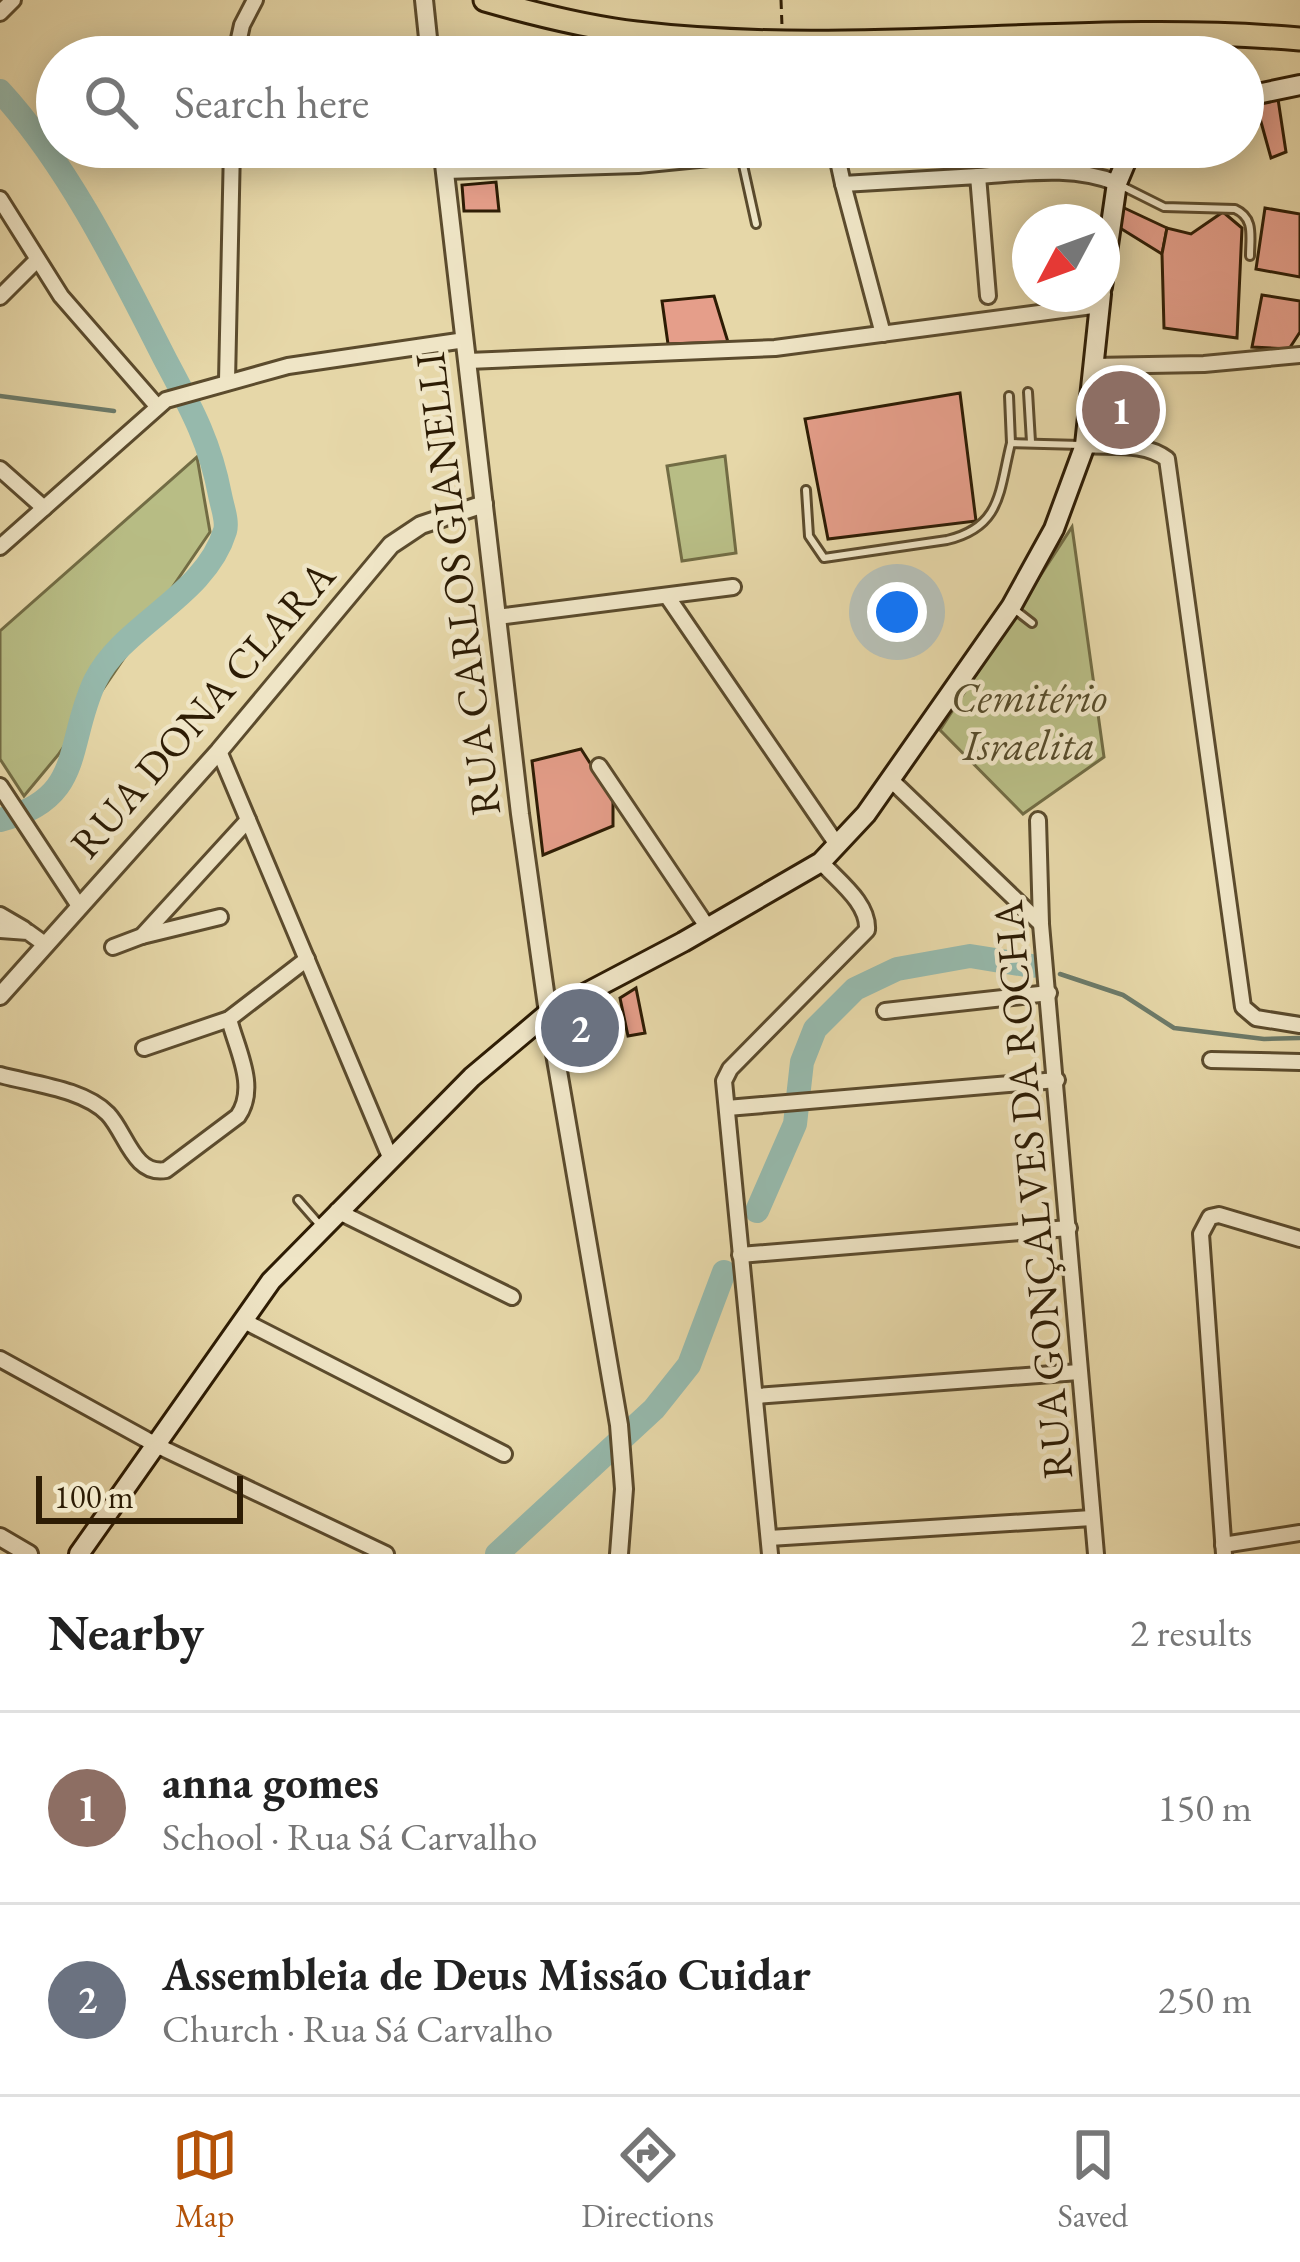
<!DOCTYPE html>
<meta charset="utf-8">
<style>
:root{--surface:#fff;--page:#f6f6f6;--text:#222;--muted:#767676;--line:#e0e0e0;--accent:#b45309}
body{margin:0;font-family:"EB Garamond",serif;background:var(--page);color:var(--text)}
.compass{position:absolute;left:1012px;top:204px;width:108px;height:108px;border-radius:50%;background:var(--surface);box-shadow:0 6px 30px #0003;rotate:229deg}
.scale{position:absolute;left:36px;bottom:30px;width:207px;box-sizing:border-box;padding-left:12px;border:6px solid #2d1c04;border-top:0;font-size:33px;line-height:42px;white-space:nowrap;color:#2d1c04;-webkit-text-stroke:9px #efe5c6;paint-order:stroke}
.you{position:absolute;left:897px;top:612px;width:42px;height:42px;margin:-30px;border:9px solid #fff;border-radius:50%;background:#1a73e8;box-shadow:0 0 0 18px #1a73e833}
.badge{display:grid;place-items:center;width:78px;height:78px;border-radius:50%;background:var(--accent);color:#fff;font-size:39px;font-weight:700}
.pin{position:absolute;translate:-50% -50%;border:6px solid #fff;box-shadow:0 3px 12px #0006}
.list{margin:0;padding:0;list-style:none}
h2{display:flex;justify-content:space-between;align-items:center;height:156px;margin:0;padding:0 48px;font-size:51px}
h2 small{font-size:39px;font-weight:400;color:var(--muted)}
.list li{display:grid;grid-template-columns:78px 1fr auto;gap:36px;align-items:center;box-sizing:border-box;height:192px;padding:0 48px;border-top:3px solid var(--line)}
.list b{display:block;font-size:45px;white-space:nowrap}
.list p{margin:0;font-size:39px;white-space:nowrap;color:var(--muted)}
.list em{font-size:39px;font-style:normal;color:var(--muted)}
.icon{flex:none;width:66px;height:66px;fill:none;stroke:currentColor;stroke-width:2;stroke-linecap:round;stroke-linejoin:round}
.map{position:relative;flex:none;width:1300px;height:1554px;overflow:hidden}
.search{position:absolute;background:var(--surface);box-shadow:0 6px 30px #0003;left:36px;right:36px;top:36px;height:132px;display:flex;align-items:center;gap:30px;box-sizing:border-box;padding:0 42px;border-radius:66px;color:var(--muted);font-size:45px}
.sheet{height:540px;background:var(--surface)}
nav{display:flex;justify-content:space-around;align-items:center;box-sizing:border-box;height:168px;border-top:3px solid var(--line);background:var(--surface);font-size:33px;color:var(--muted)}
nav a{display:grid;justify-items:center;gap:6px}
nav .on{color:var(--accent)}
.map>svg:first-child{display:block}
.green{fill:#b8bd85;stroke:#726c44;stroke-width:3}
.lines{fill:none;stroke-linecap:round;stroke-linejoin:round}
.stream{stroke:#6c7a69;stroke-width:4.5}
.river{stroke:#96b9ac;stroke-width:24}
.building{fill:#e59e8a;stroke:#2d1c04;stroke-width:3}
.service-casing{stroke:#5b4b2d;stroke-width:12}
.minor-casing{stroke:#5b4b2d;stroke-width:20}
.tertiary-casing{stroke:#5b4b2d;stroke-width:22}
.secondary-casing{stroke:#2d1c04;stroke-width:24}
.primary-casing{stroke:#2d1c04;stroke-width:27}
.path{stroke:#2d1c04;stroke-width:3;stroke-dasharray:9 6;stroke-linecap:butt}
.service{stroke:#efe5c6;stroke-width:6}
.minor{stroke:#efe5c6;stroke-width:14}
.tertiary{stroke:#efe5c6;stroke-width:16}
.secondary{stroke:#efe5c6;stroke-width:18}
.primary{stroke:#e6d7a8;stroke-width:21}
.labels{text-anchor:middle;stroke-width:9;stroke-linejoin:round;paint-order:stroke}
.street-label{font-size:42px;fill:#2d1c04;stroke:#efe5c6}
.park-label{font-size:42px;font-style:italic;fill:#574c2b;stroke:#efe5c6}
</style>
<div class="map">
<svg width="1300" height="1554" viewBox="0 0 1300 1554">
<rect width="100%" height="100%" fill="#e6d7a8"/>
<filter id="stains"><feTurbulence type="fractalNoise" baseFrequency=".00167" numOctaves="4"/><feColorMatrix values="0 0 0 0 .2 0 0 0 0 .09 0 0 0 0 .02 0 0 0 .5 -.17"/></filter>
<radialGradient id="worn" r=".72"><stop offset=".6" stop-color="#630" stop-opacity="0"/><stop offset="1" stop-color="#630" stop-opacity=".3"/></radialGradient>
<!-- green -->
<g class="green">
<path d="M 725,456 L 736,553 L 682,561 L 667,466 Z"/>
<path d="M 197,457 L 210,532 L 58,755 L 24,796 L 0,759 L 0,631 Z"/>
<path d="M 1072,527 L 1104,757 L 1023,814 L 940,730 Z"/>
</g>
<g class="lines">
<!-- stream -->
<g class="stream">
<path d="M 0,396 L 114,411"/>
<path d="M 190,421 L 199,423"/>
<path d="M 1060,974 L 1123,995 L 1174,1028 L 1264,1039 L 1300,1038"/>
</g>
<!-- river -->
<g class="river">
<path d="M 0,91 C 69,166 120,271 166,361 C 191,408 210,442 220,495 C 222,506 228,521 225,531 C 205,597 123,624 95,681 C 65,745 85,799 0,820"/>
<path d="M 757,1211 L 795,1124 L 802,1062 L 815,1029 L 855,989 L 897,969 L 970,956 L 1032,966"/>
<path d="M 497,1554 L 654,1409 L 689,1365 L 724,1272"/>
</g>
</g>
<!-- building -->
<g class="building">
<path d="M 1278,99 L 1286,152 L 1271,158 L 1256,104 Z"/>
<path d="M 496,182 L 499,211 L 464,211 L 462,185 Z"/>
<path d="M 1120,206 L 1167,228 L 1162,254 L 1120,228 Z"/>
<path d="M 1265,208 L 1300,214 L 1300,277 L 1256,269 Z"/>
<path d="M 1223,212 L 1242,228 L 1237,338 L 1164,328 L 1162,254 L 1167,228 L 1191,234 Z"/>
<path d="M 1262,295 L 1300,301 L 1300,332 L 1289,349 L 1252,347 Z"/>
<path d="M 714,296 L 728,342 L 668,344 L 662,301 Z"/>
<path d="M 960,393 L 976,521 L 828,539 L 805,419 Z"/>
<path d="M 581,749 L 613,799 L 613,826 L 543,855 L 532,761 Z"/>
<path d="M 636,988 L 645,1033 L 628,1036 L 620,998 Z"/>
</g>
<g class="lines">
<defs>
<g id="service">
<path d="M 1205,42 L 1207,57"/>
<path d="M 739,147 L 756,224"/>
<path d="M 1120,185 L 1164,207 L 1235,209 C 1255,218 1250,236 1250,256"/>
<path d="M 1028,392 L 1031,442"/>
<path d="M 1009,396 L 1011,443"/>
<path d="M 806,490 L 809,536 L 824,558 L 947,540 C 1002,527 999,491 1011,443 L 1081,445"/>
<path d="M 1014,609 L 1032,623"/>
<path d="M 298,1200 L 319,1224"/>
</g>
<g id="minor">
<path d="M 0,13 L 13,0"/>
<path d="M 235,57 L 242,25 L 255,0"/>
<path d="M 835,147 L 843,184 L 978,176 L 988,296"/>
<path d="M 445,171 L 638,165 L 729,156"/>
<path d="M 978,176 C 1025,173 1072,165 1117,183"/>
<path d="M 843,184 L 883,334"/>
<path d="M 0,199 L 61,296 L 156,405"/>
<path d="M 0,297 L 36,261"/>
<path d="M 468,361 L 775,348 L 1100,305"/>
<path d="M 1093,366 L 1204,364 L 1300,355"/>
<path d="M 227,381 L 232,147"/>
<path d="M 1085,445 C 1112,447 1145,442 1167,459 L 1243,1007 L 1256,1018 L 1300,1025"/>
<path d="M 0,469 L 44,508"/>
<path d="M 0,547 L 166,400 L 288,366 L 465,340"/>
<path d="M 667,596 L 838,846"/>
<path d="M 497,617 L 733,587"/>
<path d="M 219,751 L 390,1157"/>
<path d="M 599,766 L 708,928"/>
<path d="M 891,780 L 1041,924"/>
<path d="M 0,786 L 79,906"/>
<path d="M 1038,820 L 1041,924 L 1096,1554"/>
<path d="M 0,915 L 24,929"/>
<path d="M 0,930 L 28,932 L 46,945"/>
<path d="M 142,936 L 220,917"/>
<path d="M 113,947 L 142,936 L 248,820"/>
<path d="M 885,1011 L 1049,993"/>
<path d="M 144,1048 L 229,1019 L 307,959"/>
<path d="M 1211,1060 L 1300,1062"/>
<path d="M 0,1075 C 33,1084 84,1089 108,1114 C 126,1133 134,1176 166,1170 L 238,1116 C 258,1087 237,1050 229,1019"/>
<path d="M 727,1108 L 1057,1080"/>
<path d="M 337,1211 L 512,1297"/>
<path d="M 740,1255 L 1069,1228"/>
<path d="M 242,1320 L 504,1454"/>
<path d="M 0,1359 L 158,1446 L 386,1554"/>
<path d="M 756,1396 L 1079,1372"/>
<path d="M 769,1538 L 1092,1518"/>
<path d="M 1223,1545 L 1300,1533"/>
<path d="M 770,1554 L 724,1081 L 730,1069 L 867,930 C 869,903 838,881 821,862"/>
<path d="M 1224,1554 L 1201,1234 L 1210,1217 L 1219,1215 L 1300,1239"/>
</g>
<g id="tertiary">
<path d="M 424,0 L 430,57"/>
<path d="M 442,147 L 520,814 L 548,1013 L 619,1425 L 624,1489 L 619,1554"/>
<path d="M 0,996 L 219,751 L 391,545 L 421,525 L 484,504"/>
<path d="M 0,1537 L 29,1554"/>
</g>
<g id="secondary">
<path d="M 1243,97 L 1300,85"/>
<path d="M 1102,287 L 1117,183 L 1132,147"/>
<path d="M 79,1554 L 271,1281 L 472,1077 L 548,1013 L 683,942 L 821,862 L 866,814 L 1011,607 L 1054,529 L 1085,445 L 1101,294"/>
</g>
<path id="primary" d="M 485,0 C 534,14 585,27 636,33 C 856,59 1079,20 1300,39"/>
</defs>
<!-- service casing -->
<use href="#service" class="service-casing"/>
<!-- minor casing -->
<use href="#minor" class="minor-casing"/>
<!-- tertiary casing -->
<use href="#tertiary" class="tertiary-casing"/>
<!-- secondary casing -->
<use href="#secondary" class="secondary-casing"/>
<!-- primary casing -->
<use href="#primary" class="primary-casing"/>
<!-- path -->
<path class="path" d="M 781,0 L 782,26"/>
<!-- service -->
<use href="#service" class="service"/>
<!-- minor -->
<use href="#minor" class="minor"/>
<!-- tertiary -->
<use href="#tertiary" class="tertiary"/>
<!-- secondary -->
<use href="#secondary" class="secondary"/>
<!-- primary -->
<use href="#primary" class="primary"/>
</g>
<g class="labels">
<!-- street labels -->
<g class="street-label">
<text transform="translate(457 584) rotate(-97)" y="15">RUA CARLOS GIANELLI</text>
<text transform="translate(202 709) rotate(-49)" y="15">RUA DONA CLARA</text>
<text transform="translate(1032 1190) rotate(-95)" y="15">RUA GONÇALVES DA ROCHA</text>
</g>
<!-- park labels -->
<g class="park-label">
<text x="1029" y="712">Cemitério<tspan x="1029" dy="48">Israelita</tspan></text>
</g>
</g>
<rect width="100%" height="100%" filter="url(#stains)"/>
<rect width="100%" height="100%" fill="url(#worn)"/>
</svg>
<svg class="compass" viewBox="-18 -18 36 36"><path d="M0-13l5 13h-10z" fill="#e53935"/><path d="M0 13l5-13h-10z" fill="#767676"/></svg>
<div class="scale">100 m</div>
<div class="you"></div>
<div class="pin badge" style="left:1121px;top:410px;background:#8d6e63">1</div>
<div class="pin badge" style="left:580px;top:1028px;background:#6b7280">2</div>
<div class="search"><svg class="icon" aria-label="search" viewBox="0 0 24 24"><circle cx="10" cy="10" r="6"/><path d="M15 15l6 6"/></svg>Search here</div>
</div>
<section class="sheet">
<h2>Nearby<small>2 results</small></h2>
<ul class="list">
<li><span class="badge" style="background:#8d6e63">1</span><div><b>anna gomes</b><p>School · Rua Sá Carvalho</p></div><em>150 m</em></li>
<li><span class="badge" style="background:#6b7280">2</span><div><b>Assembleia de Deus Missão Cuidar</b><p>Church · Rua Sá Carvalho</p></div><em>250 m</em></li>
</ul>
</section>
<nav>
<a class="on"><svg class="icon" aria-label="map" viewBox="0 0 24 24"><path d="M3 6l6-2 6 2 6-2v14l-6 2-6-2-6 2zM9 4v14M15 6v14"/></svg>Map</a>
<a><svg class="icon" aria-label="directions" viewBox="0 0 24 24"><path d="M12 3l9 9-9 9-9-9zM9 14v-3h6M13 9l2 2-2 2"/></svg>Directions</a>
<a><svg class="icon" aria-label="saved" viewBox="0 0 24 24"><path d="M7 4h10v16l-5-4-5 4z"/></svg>Saved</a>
</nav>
